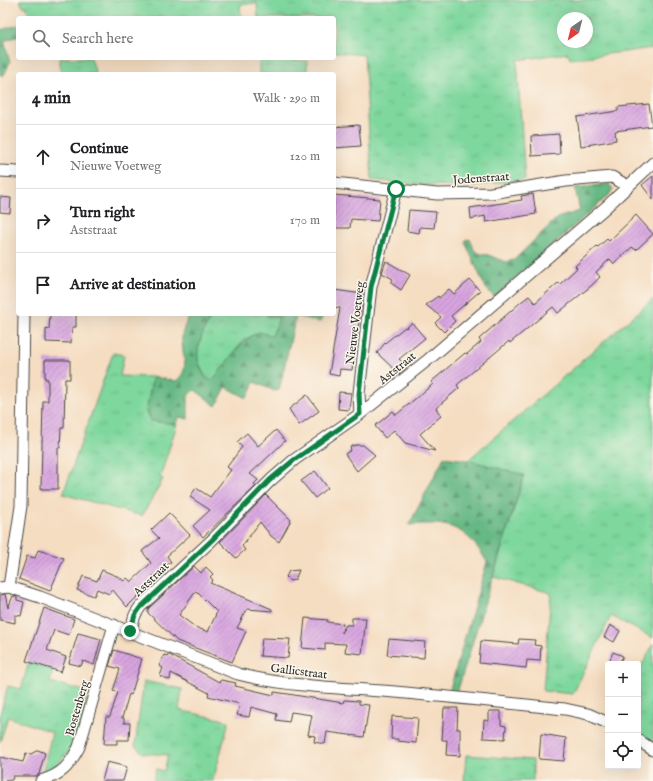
<!DOCTYPE html>
<meta charset="utf-8">
<style>
:root{--surface:#fff;--page:#f6f6f6;--text:#202124;--muted:#757577;--line:#e0e0e0}
body{margin:0;font-family:"IM FELL English",serif;background:var(--page);color:var(--text)}
.controls{position:absolute;right:12px;bottom:12px;display:grid;overflow:hidden;border-radius:4px;box-shadow:0 4px 16px #0002}
.controls button{width:36px;height:36px;display:grid;place-items:center;padding:0;border:0;border-bottom:1px solid var(--line);background:var(--surface);color:var(--text);font:20px sans-serif}
.compass{position:absolute;left:557px;top:12px;width:36px;height:36px;border-radius:50%;background:var(--surface);box-shadow:0 4px 16px #0002;rotate:215deg}
.stop{position:absolute;width:12px;height:12px;margin:-9px;border:3px solid #0b8043;border-radius:50%;background:#fff}
.stop.end{background:#0b8043;border-color:#fff;box-shadow:0 1px 4px #0008}
.list{margin:0;padding:0;list-style:none}
h2{display:flex;justify-content:space-between;align-items:center;height:52px;margin:0;padding:0 16px;font-size:17px}
h2 small{font-size:13px;font-weight:400;color:var(--muted)}
.list li{display:grid;grid-template-columns:26px 1fr auto;gap:12px;align-items:center;box-sizing:border-box;height:64px;padding:0 16px;border-top:1px solid var(--line)}
.list b{display:block;font-size:15px;white-space:nowrap}
.list p{margin:0;font-size:13px;white-space:nowrap;color:var(--muted)}
.list em{font-size:13px;font-style:normal;color:var(--muted)}
.icon{flex:none;width:22px;height:22px;fill:none;stroke:currentColor;stroke-width:2;stroke-linecap:round;stroke-linejoin:round}
.map{position:relative;flex:none;width:653px;height:781px;overflow:hidden}
.search{position:absolute;background:var(--surface);box-shadow:0 4px 16px #0002;left:16px;top:16px;width:320px;height:44px;display:flex;align-items:center;gap:10px;box-sizing:border-box;padding:0 14px;border-radius:4px;color:var(--muted);font-size:15px}
.panel{position:absolute;background:var(--surface);box-shadow:0 4px 16px #0002;left:16px;top:72px;width:320px;height:244px;border-radius:4px}
.map>svg:first-child{display:block}
.grass{fill:url(#grass-tufts);stroke:#548164;fill-rule:evenodd}
.forest{fill:url(#forest-firs);stroke:#487258}
.building{fill:url(#building-hatch);fill-rule:evenodd}
.lines{fill:none;stroke-linecap:round;stroke-linejoin:round}
.minor-casing{stroke:#494642;stroke-width:13}
.minor{stroke:#fff;stroke-width:11}
.route{stroke:#0b8043;stroke-width:5}
.labels{text-anchor:middle;stroke-width:3;stroke-linejoin:round;paint-order:stroke}
.street-label{font-size:12px;fill:#2b2b2b;stroke:#fbf7ec}
</style>
<div class="map">
<svg width="653" height="781" viewBox="0 0 653 781">
<defs>
<pattern id="grass-tufts" width="24" height="20" patternUnits="userSpaceOnUse"><rect width="24" height="20" fill="#7ed79d"/><path d="M3 7l-1-3M5 7V3M7 7l1-3M15 17l-1-3M17 17v-4M19 17l1-3" fill="none" stroke="#6db987"/></pattern>
<pattern id="forest-firs" width="22" height="20" patternUnits="userSpaceOnUse"><rect width="22" height="20" fill="#66b884"/><path d="M5 1l3.5 6h-7zM16 11l3.5 6h-7z" fill="#54966c"/></pattern>
<pattern id="building-hatch" width="6" height="6" patternUnits="userSpaceOnUse"><rect width="6" height="6" fill="#d8a4e0"/><path d="M-1 1l2-2M0 6l6-6M5 7l2-2" fill="none" stroke="#af86b6"/></pattern>
</defs>
<rect width="100%" height="100%" fill="#fbf7ec"/>
<filter id="ink" filterUnits="userSpaceOnUse"><feTurbulence type="fractalNoise" baseFrequency=".025" numOctaves="2"/><feDisplacementMap in="SourceGraphic" scale="8" xChannelSelector="R" yChannelSelector="G"/><feConvolveMatrix kernelMatrix="1 2 1 2 8 2 1 2 1" color-interpolation-filters="sRGB"/></filter>
<filter id="wash" filterUnits="userSpaceOnUse"><feTurbulence type="fractalNoise" baseFrequency=".012" numOctaves="4" result="noise"/><feDisplacementMap in="SourceGraphic" scale="16" xChannelSelector="R" yChannelSelector="G"/><feGaussianBlur stdDeviation="0.9" result="paint"/><feColorMatrix in="noise" values="0 0 0 0 0 0 0 0 0 0 0 0 0 0 0 0 0 1.4 0 .05"/><feComposite in="paint" operator="in"/></filter>
<g filter="url(#wash)">
<rect width="100%" height="100%" fill="#f5ddc1"/>
<!-- grass -->
<g class="grass">
<path d="M 20,0 L 653,0 L 653,48 L 570,59 L 568,53 L 517,60 L 525,180 L 467,186 L 423,185 L 372,180 L 364,55 L 334,52 L 334,18 L 258,18 L 257,3 L 240,5 L 241,18 L 30,18 L 26,6 L 23,7 ZM 563,18 L 587,18 L 587,42 L 563,42 Z"/>
<path d="M 59,58 L 91,58 L 96,74 L 62,74 Z"/>
<path d="M 259,58 L 307,61 L 307,74 L 259,74 Z"/>
<path d="M 653,299 L 653,638 L 611,616 L 573,694 L 543,691 L 551,593 L 493,577 L 524,476 L 468,460 Z"/>
<path d="M 213,314 L 267,314 L 267,316 L 280,318 L 272,336 L 259,332 L 244,340 L 219,375 L 212,380 L 206,378 L 196,357 L 203,331 Z"/>
<path d="M 113,353 L 124,355 L 120,376 L 153,377 L 146,412 L 150,421 L 177,424 L 160,477 L 163,479 L 142,516 L 63,494 Z"/>
<path d="M 653,644 L 653,743 L 638,734 L 638,673 Z"/>
<path d="M 29,662 L 53,670 L 50,682 L 89,692 C 79,727 77,756 42,775 L 52,732 L 8,717 L 0,742 L 0,714 L 8,686 L 21,689 Z"/>
<path d="M 144,681 L 182,689 L 179,710 L 229,721 L 213,781 L 153,781 L 156,769 L 164,771 L 168,755 L 143,753 L 135,746 Z"/>
<path d="M 466,755 L 533,760 L 533,781 L 464,781 Z"/>
</g>
<!-- forest -->
<g class="forest">
<path d="M 18,25 L 18,36 L 4,41 L 10,62 L 4,75 L 0,75 L 0,30 Z"/>
<path d="M 609,184 L 613,189 L 609,195 L 494,297 L 485,287 L 465,242 L 467,239 L 471,240 L 474,250 L 478,253 L 488,255 L 506,262 L 514,260 L 557,218 L 580,211 L 575,188 Z"/>
<path d="M 190,314 L 211,314 C 202,340 189,352 206,378 L 212,380 C 227,365 237,341 259,332 L 272,336 L 279,318 L 267,316 L 267,314 L 321,314 L 322,318 L 320,322 L 296,316 L 279,390 L 275,391 L 254,382 L 247,398 L 226,387 L 216,406 L 195,390 L 188,395 L 188,419 L 179,417 L 177,424 L 150,421 L 146,412 L 153,377 L 176,381 C 192,368 181,355 182,338 C 182,330 187,321 190,314 Z"/>
<path d="M 444,457 L 468,460 L 524,475 L 457,693 L 449,692 L 487,562 C 466,526 449,521 409,525 Z"/>
</g>
<g id="blocks">
<!-- building -->
<g class="building">
<path d="M 649,104 L 652,126 L 615,131 L 616,140 L 581,146 L 577,117 L 618,111 L 618,107 Z"/>
<path d="M 359,125 L 361,146 L 334,148 L 334,127 Z"/>
<path d="M 559,134 L 560,154 L 532,156 L 531,136 Z"/>
<path d="M 653,176 L 653,200 L 642,185 Z"/>
<path d="M 533,194 L 536,214 L 486,222 L 485,216 L 471,219 L 470,208 L 522,200 L 521,196 Z"/>
<path d="M 334,195 L 380,199 L 378,221 L 351,219 L 350,228 L 334,228 Z"/>
<path d="M 0,197 L 11,198 L 10,213 L 0,212 Z"/>
<path d="M 409,210 L 436,212 L 434,228 L 420,227 L 419,233 L 407,231 Z"/>
<path d="M 636,215 L 653,234 L 636,250 L 632,247 L 614,264 L 610,259 L 596,272 L 600,277 L 591,286 L 558,313 L 553,307 L 510,343 L 509,341 L 457,385 L 459,388 L 436,408 L 441,416 L 420,434 L 435,451 L 405,443 L 394,430 L 385,438 L 375,426 L 393,411 L 396,415 L 433,384 L 431,382 L 465,353 L 467,354 L 481,342 L 479,339 L 521,302 L 529,296 L 535,303 L 558,283 L 560,284 L 577,268 L 575,266 L 597,246 L 598,247 L 607,239 L 609,241 Z"/>
<path d="M 386,261 L 410,275 L 401,290 L 391,283 L 393,279 L 382,273 Z"/>
<path d="M 470,280 L 480,291 L 451,316 L 455,321 L 444,332 L 435,323 L 441,317 L 426,305 L 438,296 L 439,298 L 449,289 L 454,294 Z"/>
<path d="M 334,290 L 363,294 L 352,370 L 340,369 L 339,376 L 329,374 L 340,308 L 334,307 Z"/>
<path d="M 50,314 L 76,314 L 76,327 L 72,327 L 71,343 L 46,342 L 46,328 L 49,329 Z"/>
<path d="M 412,323 L 425,338 L 399,359 L 407,367 L 399,374 L 377,353 L 385,343 L 405,327 L 406,328 Z"/>
<path d="M 45,360 L 70,360 L 70,379 L 65,379 L 64,428 L 61,428 L 60,448 L 58,447 L 58,489 L 41,489 L 43,401 L 48,401 L 48,379 L 45,379 Z"/>
<path d="M 339,392 L 351,393 L 349,410 L 338,409 Z"/>
<path d="M 307,395 L 319,411 L 299,425 L 289,409 Z"/>
<path d="M 276,430 L 285,441 L 250,474 L 258,480 L 254,484 L 256,486 L 203,537 L 193,526 L 210,510 L 190,497 L 196,488 L 210,497 L 231,470 L 227,467 L 242,447 L 237,442 L 247,433 L 258,446 Z"/>
<path d="M 356,445 L 363,445 L 375,455 L 357,471 L 345,454 L 351,450 L 350,447 Z"/>
<path d="M 315,471 L 328,488 L 315,498 L 301,481 Z"/>
<path d="M 266,495 L 291,520 L 279,542 L 271,536 L 260,522 L 242,546 L 245,550 L 236,558 L 220,542 Z"/>
<path d="M 169,513 L 190,535 L 167,556 L 171,562 L 152,577 L 157,582 L 149,589 L 149,585 L 127,607 L 112,589 L 109,594 L 97,589 L 94,596 L 77,590 L 83,576 L 97,581 L 102,570 L 119,577 L 124,581 L 127,578 L 131,582 L 151,563 L 142,551 L 159,538 L 151,530 Z"/>
<path d="M 38,550 L 64,558 L 50,591 L 19,579 L 27,556 L 35,558 Z"/>
<path d="M 194,566 L 201,573 L 206,567 L 213,574 L 210,577 L 213,580 L 210,583 L 272,609 L 272,611 L 247,609 L 237,628 L 246,631 L 232,662 L 177,641 L 148,613 L 148,609 ZM 196,591 L 217,612 L 208,632 L 195,627 L 179,615 Z"/>
<path d="M 299,570 L 295,580 L 290,581 L 286,577 L 289,571 Z"/>
<path d="M 5,594 L 8,608 L 13,596 L 17,597 L 17,600 L 24,602 L 21,616 L 15,615 L 15,623 L 0,620 L 0,595 Z"/>
<path d="M 44,608 L 74,619 L 69,635 L 54,630 L 47,650 L 66,657 L 61,672 L 26,661 Z"/>
<path d="M 305,618 L 328,620 L 327,622 L 343,624 L 342,633 L 346,625 L 352,625 L 352,618 L 366,618 L 362,654 L 345,652 L 346,644 L 325,643 L 325,650 L 302,648 Z"/>
<path d="M 610,625 L 620,631 L 614,642 L 604,637 Z"/>
<path d="M 78,633 L 101,639 L 94,665 L 83,661 L 81,666 L 69,663 Z"/>
<path d="M 262,638 L 290,639 L 288,658 L 260,656 Z"/>
<path d="M 389,639 L 425,642 L 424,658 L 387,655 Z"/>
<path d="M 519,639 L 535,640 L 534,645 L 541,646 L 540,661 L 527,660 L 526,668 L 479,663 L 481,641 L 518,644 Z"/>
<path d="M 114,650 L 142,659 L 131,695 L 129,694 L 122,718 L 124,718 L 124,723 L 130,723 L 129,740 L 117,740 L 117,744 L 104,744 L 106,717 L 110,717 L 118,692 L 113,691 L 120,669 L 109,666 Z"/>
<path d="M 613,652 L 623,656 L 619,664 L 608,664 Z"/>
<path d="M 168,654 L 219,682 L 221,680 L 236,683 L 235,686 L 274,695 L 274,692 L 288,694 L 343,703 L 344,700 L 359,701 L 359,704 L 369,705 L 364,737 L 327,732 L 325,744 L 314,742 L 315,736 L 308,735 L 312,715 L 291,712 L 289,722 L 276,720 L 277,714 L 251,707 L 249,717 L 237,715 L 240,704 L 208,696 L 209,693 L 171,673 L 170,680 L 160,676 L 163,668 L 159,666 L 164,655 L 168,656 Z"/>
<path d="M 444,708 L 458,708 L 457,729 L 460,729 L 460,756 L 446,755 L 447,740 L 442,740 Z"/>
<path d="M 489,711 L 501,711 L 501,725 L 506,726 L 505,739 L 483,738 L 484,720 L 489,721 Z"/>
<path d="M 392,716 L 418,718 L 416,743 L 398,741 L 398,739 L 391,739 Z"/>
<path d="M 541,734 L 566,738 L 564,761 L 539,759 Z"/>
<path d="M 38,750 L 45,753 L 39,774 L 36,776 L 13,776 L 12,780 L 0,781 L 0,757 L 23,762 L 26,753 L 31,754 Z"/>
<path d="M 107,762 L 127,767 L 123,781 L 102,781 Z"/>
</g>
</g>
</g>
<g filter="url(#ink)">
<use href="#blocks" fill-opacity="0" stroke="#494642" stroke-width="1"/>
<g class="lines">
<defs>
<g id="minor">
<path d="M 0,171 L 18,172"/>
<path d="M 334,183 L 437,194 L 491,193 L 566,181 L 612,177 L 628,186"/>
<path d="M 360,414 L 359,393 L 371,287 L 396,189"/>
<path d="M 9,587 L 21,506 L 24,314"/>
<path d="M 0,588 L 9,587 L 40,597 L 238,674 C 289,687 342,688 395,692 C 452,697 508,703 565,709 L 588,714 L 608,723"/>
<path d="M 130,631 L 135,615 L 140,607 L 212,540 L 271,480 L 294,460 L 360,414 L 429,359 L 606,207 L 653,163"/>
<path d="M 638,740 L 653,750"/>
<path d="M 41,781 C 63,774 69,766 79,747 L 114,625"/>
</g>
</defs>
<!-- minor casing -->
<use href="#minor" class="minor-casing"/>
<!-- minor -->
<use href="#minor" class="minor"/>
</g>
</g>
<g class="lines" filter="url(#ink)">
<!-- route -->
<path class="route" d="M 130,631 L 135,615 L 140,608 L 212,540 L 270,480 L 294,460 L 360,414 L 359,394 L 371,287 L 396,189"/>
</g>
<g class="labels">
<!-- street labels -->
<g class="street-label">
<text transform="translate(481 178) rotate(-4)" y="4">Jodenstraat</text>
<text transform="translate(355 323) rotate(-83)" y="4">Nieuwe Voetweg</text>
<text transform="translate(397 368) rotate(-39)" y="4">Aststraat</text>
<text transform="translate(151 579) rotate(-44)" y="4">Aststraat</text>
<text transform="translate(299 671) rotate(7)" y="4">Gallicstraat</text>
<text transform="translate(77 708) rotate(-74)" y="4">Bostenberg</text>
</g>
</g>
</svg>
<div class="controls">
<button>+</button>
<button>−</button>
<button><svg class="icon" aria-label="locate" viewBox="0 0 24 24"><circle cx="12" cy="12" r="6"/><path d="M12 2v4M12 18v4M2 12h4M18 12h4"/></svg></button>
</div>
<svg class="compass" viewBox="-18 -18 36 36"><path d="M0-13l5 13h-10z" fill="#e53935"/><path d="M0 13l5-13h-10z" fill="#757577"/></svg>
<div class="stop" style="left:396px;top:189px"></div>
<div class="stop end" style="left:130px;top:631px"></div>
<div class="search"><svg class="icon" aria-label="search" viewBox="0 0 24 24"><circle cx="10" cy="10" r="6"/><path d="M15 15l6 6"/></svg>Search here</div>
<section class="panel">
<h2>4 min<small>Walk · 290 m</small></h2>
<ul class="list">
<li><svg class="icon" aria-label="ahead" viewBox="0 0 24 24"><path d="M12 20V5M6 11l6-6 6 6"/></svg><div><b>Continue</b><p>Nieuwe Voetweg</p></div><em>120 m</em></li>
<li><svg class="icon" aria-label="right" viewBox="0 0 24 24"><path d="M7 20v-9h11M14 6l5 5-5 5"/></svg><div><b>Turn right</b><p>Aststraat</p></div><em>170 m</em></li>
<li><svg class="icon" aria-label="arrive" viewBox="0 0 24 24"><path d="M6 21V4h12l-3 4 3 4H6"/></svg><div><b>Arrive at destination</b></div></li>
</ul>
</section>
</div>
